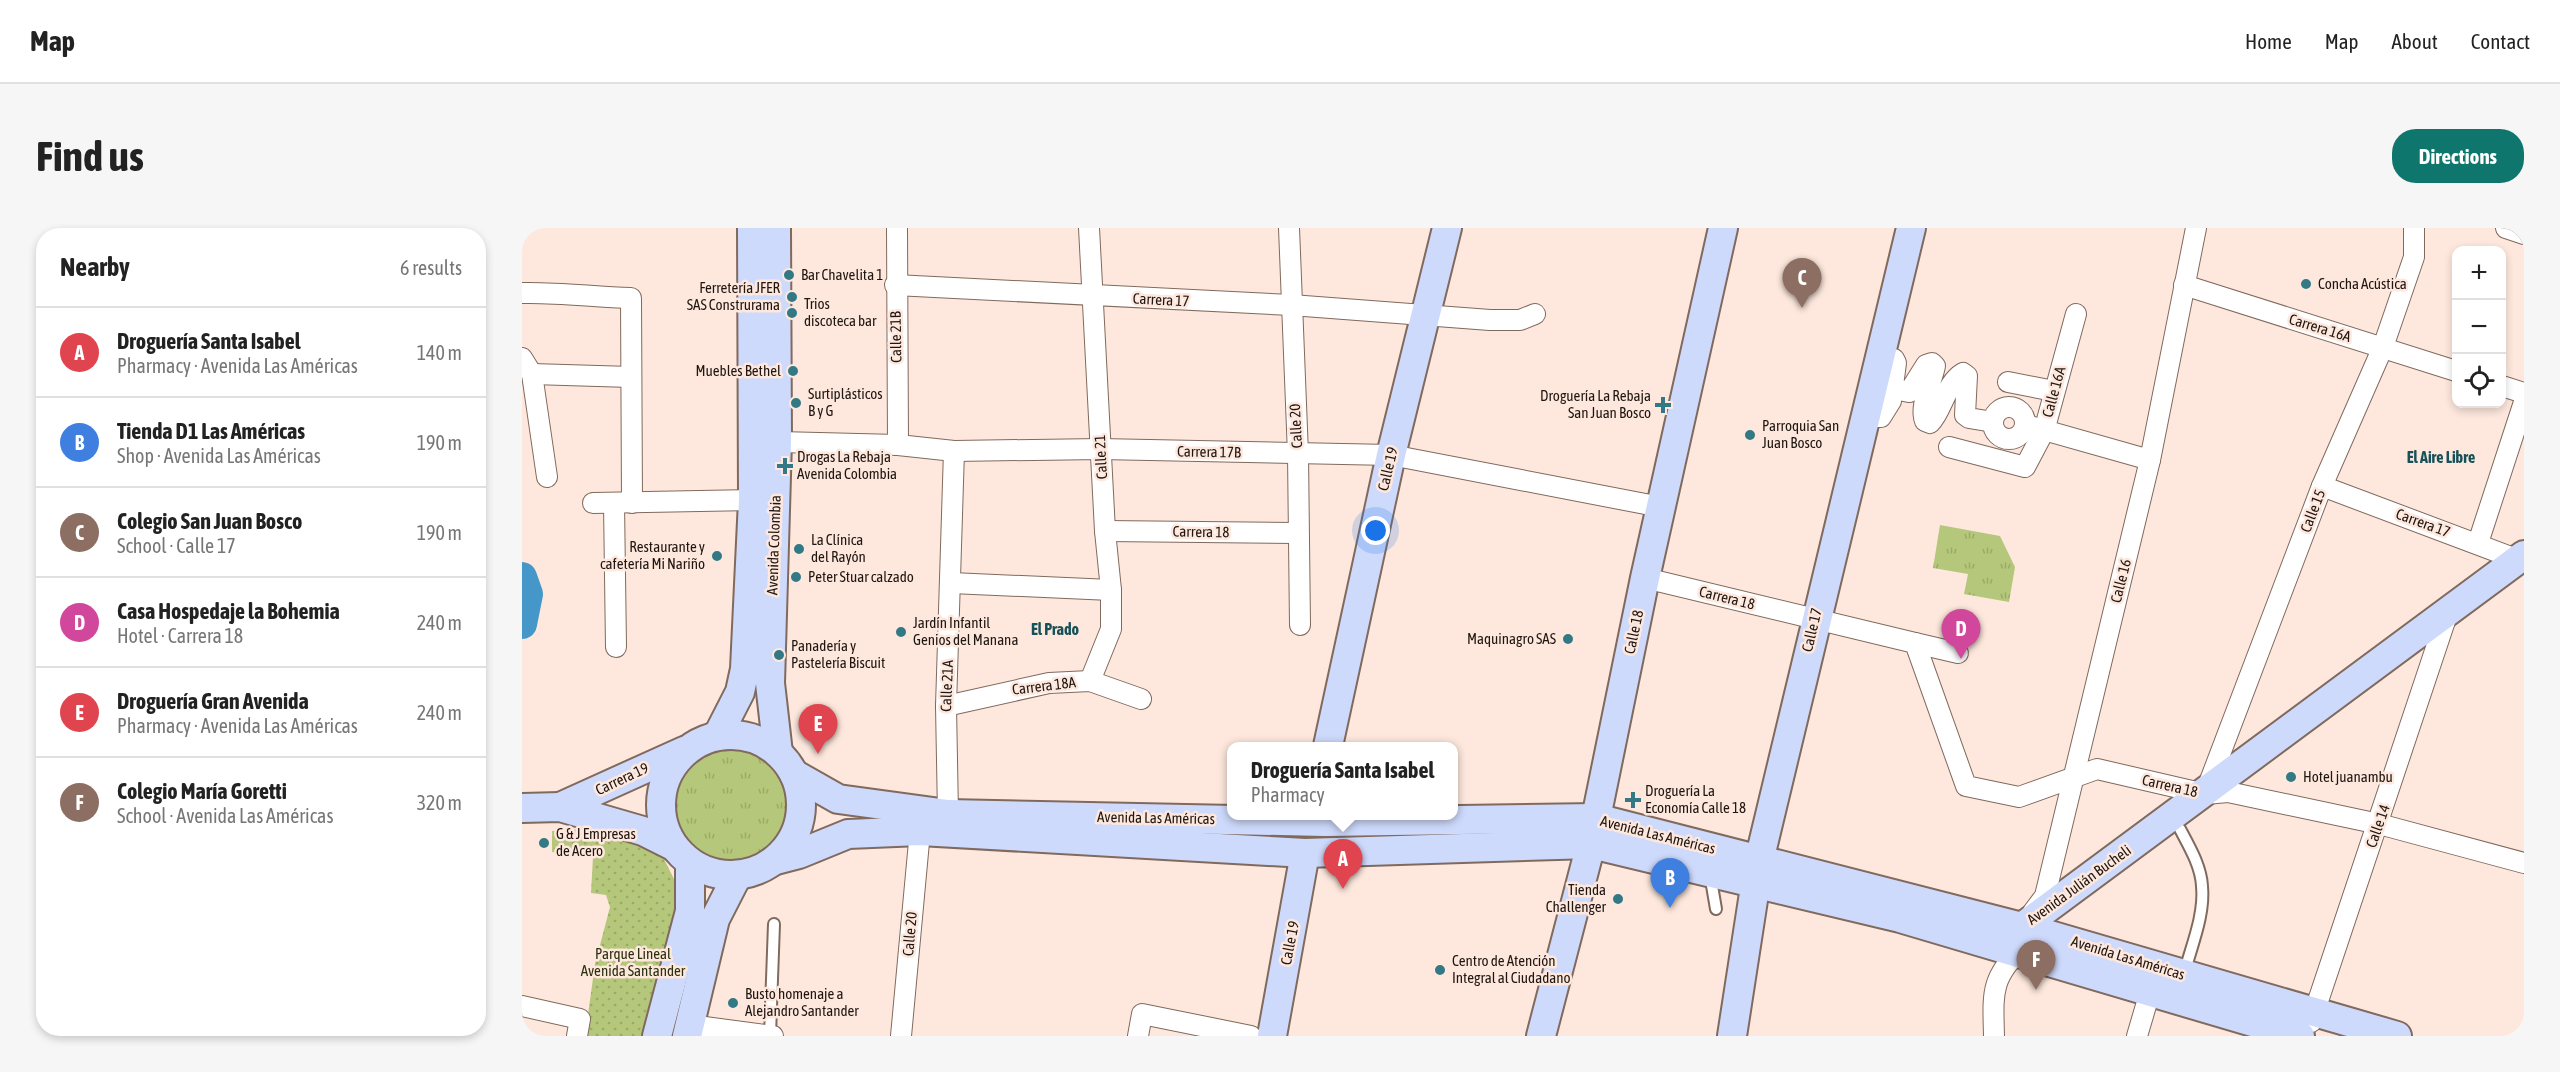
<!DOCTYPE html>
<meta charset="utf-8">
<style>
:root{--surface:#fff;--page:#f6f6f6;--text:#222;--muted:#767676;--line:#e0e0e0;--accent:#0f766e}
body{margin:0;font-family:"Asap Condensed",sans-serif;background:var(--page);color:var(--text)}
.controls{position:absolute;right:18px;top:18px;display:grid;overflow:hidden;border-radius:12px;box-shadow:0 3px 9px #0003}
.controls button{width:54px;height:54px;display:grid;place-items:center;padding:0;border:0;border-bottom:2px solid var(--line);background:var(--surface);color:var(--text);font:30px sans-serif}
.you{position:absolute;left:854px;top:303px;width:21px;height:21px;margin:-15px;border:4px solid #fff;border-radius:50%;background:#1a73e8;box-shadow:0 0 0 9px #1a73e833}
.badge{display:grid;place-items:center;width:39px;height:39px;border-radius:50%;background:var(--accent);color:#fff;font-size:20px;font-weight:700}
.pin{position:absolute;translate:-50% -50px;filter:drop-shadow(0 2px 3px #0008)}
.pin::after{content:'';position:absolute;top:32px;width:21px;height:18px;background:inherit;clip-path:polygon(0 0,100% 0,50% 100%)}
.popup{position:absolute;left:705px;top:514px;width:231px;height:78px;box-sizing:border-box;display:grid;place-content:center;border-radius:12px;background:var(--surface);filter:drop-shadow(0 2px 4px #0005);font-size:20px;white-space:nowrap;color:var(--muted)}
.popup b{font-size:22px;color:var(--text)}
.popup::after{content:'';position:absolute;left:50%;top:100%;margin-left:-12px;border:12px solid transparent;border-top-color:var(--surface)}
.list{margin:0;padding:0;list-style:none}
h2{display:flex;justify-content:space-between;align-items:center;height:78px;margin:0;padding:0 24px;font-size:26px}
h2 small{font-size:20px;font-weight:400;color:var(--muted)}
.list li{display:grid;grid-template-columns:39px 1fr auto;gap:18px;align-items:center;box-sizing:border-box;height:90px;padding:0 24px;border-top:2px solid var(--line)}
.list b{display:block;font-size:22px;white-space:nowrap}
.list p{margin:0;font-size:20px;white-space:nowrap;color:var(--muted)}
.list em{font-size:20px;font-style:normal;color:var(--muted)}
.icon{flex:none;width:33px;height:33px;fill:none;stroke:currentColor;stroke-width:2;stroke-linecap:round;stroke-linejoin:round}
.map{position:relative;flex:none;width:2002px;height:808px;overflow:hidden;border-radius:24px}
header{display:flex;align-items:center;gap:36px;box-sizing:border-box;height:84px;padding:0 30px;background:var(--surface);border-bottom:2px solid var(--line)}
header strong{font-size:28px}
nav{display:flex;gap:33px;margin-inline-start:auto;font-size:21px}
.intro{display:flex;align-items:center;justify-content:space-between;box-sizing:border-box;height:144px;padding:0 36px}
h1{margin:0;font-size:42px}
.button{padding:15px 27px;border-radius:24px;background:var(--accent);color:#fff;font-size:21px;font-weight:700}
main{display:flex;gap:36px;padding:0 36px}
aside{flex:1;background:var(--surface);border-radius:24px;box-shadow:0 3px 9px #0003}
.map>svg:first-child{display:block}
.grass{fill:url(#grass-tufts)}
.park{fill:url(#park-dots)}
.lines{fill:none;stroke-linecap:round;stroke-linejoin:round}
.river{stroke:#4597ca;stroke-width:30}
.lane-casing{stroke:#80695d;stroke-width:14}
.street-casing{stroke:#80695d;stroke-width:22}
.secondary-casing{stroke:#80695d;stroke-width:32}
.lane{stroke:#fff;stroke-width:10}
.street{stroke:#fff;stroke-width:20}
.secondary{stroke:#cedafc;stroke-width:28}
.poi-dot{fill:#327985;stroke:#fee8dd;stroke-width:2}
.labels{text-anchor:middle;stroke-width:5;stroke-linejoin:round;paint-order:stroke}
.poi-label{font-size:15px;fill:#1f1611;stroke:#fee8dd;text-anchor:start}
.street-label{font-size:15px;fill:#1f1611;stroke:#fee8dd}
.park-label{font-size:15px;fill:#29300d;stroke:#fee8dd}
.neighbourhood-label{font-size:16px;font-weight:bold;fill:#165059;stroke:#fee8dd}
</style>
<header>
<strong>Map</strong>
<nav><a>Home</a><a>Map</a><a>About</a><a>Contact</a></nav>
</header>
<div class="intro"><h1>Find us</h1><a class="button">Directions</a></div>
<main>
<aside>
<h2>Nearby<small>6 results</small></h2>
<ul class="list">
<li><span class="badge" style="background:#e0444e">A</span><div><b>Droguería Santa Isabel</b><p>Pharmacy · Avenida Las Américas</p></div><em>140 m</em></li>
<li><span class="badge" style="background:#3f7fe0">B</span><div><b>Tienda D1 Las Américas</b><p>Shop · Avenida Las Américas</p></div><em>190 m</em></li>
<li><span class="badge" style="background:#8d6e63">C</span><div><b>Colegio San Juan Bosco</b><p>School · Calle 17</p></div><em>190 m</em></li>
<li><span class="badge" style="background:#d1479c">D</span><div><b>Casa Hospedaje la Bohemia</b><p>Hotel · Carrera 18</p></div><em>240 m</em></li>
<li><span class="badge" style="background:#e0444e">E</span><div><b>Droguería Gran Avenida</b><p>Pharmacy · Avenida Las Américas</p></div><em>240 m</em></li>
<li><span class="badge" style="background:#8d6e63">F</span><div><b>Colegio María Goretti</b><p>School · Avenida Las Américas</p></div><em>320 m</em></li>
</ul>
</aside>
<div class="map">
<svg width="2002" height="808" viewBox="0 0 2002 808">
<defs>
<pattern id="grass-tufts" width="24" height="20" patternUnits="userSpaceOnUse" patternTransform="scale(1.5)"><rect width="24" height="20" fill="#b5c77a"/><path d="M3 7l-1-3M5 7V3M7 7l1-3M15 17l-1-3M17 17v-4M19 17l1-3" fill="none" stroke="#9baa68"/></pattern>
<pattern id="park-dots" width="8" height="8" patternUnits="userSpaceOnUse" patternTransform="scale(1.5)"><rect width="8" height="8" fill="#b5c77a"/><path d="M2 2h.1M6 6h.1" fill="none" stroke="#9baa68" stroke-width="1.8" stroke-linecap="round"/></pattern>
</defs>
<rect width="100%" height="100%" fill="#fee8dd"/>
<!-- grass -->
<g class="grass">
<path d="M 1418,297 L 1478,308 L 1493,339 L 1487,374 L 1442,366 L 1446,346 L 1411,340 Z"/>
<circle cx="208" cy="578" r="68"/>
</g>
<!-- park -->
<path class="park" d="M 70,600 L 125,613 L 141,629 L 153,653 L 157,687 L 129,808 L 63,808 L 73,736 L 88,679 L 84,667 L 69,665 L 71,629 L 30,624 L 30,603 Z"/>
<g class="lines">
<!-- river -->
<path class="river" d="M 0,349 L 6,366 L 0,396"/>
<defs>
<g id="lane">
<path d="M 1658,601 C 1667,618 1679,638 1680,658 C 1683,687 1669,719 1662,746"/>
<path d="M 1188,646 L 1194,681"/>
<path d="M 248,807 L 252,696"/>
</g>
<g id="street">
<path d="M 375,0 L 376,217"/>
<path d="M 567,0 L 583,303 L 589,362 L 589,401 L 568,453"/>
<path d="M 767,0 L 776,226 L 778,397"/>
<path d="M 1984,0 L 2002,6"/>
<path d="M 373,57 L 769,77 L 968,92 L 998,92 L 1013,86"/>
<path d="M 1662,57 L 1934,143"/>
<path d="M 0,65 C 36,64 72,69 109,70 L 110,275"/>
<path d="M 0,130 L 10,146 L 25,249"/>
<path d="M 10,146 L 109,149"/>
<path d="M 1486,154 L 1532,163"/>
<path d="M 1980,158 L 2002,165"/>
<path d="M 1372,161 L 1387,164 L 1404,137 L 1410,135 L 1413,138 C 1410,154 1397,178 1403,193 L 1408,195 C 1421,182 1423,156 1441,145 L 1445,148 L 1443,187 L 1447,190 L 1471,194"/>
<circle cx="1487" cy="195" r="16"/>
<path d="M 1343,189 L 1359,189 L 1369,173 L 1374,135 L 1372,131 L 1358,127"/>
<path d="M 1504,197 L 1628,232"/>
<path d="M 244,211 L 257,214 L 376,217 L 432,223 L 578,221 L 869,227 L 1139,279"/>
<path d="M 1427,219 L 1503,239 L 1522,203 L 1554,86"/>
<path d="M 1800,258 L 2002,334"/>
<path d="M 71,275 L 231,272"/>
<path d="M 92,275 L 94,419"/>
<path d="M 583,303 L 775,305"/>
<path d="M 1956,315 L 2002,174"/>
<path d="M 1123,350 L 1393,415 L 1444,558 L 1497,569 L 1575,541 L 1683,566 L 1706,564 L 1857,596 L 2002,635"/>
<path d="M 429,355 L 589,362"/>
<path d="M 1393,415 L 1436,425"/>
<path d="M 424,478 L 527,455 L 568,453 L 619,471"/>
<path d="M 1684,563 L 1800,258 L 1861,119 L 1892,29 L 1892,0"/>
<path d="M 426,586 L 424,478 L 432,223"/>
<path d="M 1511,684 L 1523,668 L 1628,232 L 1674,0"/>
<path d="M 0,778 L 58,791 L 55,808"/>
<path d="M 1789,794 L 1925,387"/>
<path d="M 168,797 L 251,808"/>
<path d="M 379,808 L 398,603"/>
<path d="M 616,808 L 620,786 L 729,808"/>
<path d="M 1472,808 C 1471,766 1468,750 1501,719"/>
<path d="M 1615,808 L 1628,764"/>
</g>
<g id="secondary">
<path d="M 254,0 L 255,213 L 248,455 L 256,525"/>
<circle cx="209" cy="577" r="70"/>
<path d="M 196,507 L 218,464 L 223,441 L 231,272 L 230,0"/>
<path d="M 806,518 L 869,227 L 925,0"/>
<path d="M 272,546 L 316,571 L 426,586 L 803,594 L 1074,590 L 1500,699 L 1875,808"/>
<path d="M 38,579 L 162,523"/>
<path d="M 0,580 L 38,579 L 121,603 L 151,618"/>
<path d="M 1074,590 L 1123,350 L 1201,0"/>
<path d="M 254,632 L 277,626 L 326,606 L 398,603 L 783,625 L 1069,616 L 1378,690 L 1778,808"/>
<path d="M 1492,708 L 1500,699 L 2002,327"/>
<path d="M 135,808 L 168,683 L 168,635"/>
<path d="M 165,808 L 193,691 L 215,648"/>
<path d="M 750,808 L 783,625"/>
<path d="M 1019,808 L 1069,616"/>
<path d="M 1210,808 L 1237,633 L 1389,0"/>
</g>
</defs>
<!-- lane casing -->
<use href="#lane" class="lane-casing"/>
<!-- street casing -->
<use href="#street" class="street-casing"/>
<!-- secondary casing -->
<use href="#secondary" class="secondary-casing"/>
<!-- lane -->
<use href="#lane" class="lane"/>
<!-- street -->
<use href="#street" class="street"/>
<!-- secondary -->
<use href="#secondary" class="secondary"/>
</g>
<!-- markers -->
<g class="poi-dot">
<circle cx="267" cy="47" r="6"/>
<circle cx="1784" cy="56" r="6"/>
<circle cx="270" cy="69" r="6"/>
<circle cx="270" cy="85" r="6"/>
<circle cx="271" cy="143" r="6"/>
<circle cx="274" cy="175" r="6"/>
<path d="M1138 168h6v6h6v6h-6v6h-6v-6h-6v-6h6z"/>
<circle cx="1228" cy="207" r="6"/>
<path d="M260 229h6v6h6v6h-6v6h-6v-6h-6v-6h6z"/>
<circle cx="277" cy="321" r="6"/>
<circle cx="195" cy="328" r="6"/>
<circle cx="274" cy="349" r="6"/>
<circle cx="379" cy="404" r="6"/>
<circle cx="1046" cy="411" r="6"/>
<circle cx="257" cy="427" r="6"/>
<circle cx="1769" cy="549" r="6"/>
<path d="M1108 563h6v6h6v6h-6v6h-6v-6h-6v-6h6z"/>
<circle cx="22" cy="615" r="6"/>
<circle cx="1096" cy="671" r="6"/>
<circle cx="918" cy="742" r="6"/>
<circle cx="211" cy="775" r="6"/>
</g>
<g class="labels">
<!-- poi labels -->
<g class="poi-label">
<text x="279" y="52">Bar Chavelita 1</text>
<text x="1796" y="61">Concha Acústica</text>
<text x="258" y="65" text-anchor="end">Ferretería JFER<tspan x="258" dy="17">SAS Construrama</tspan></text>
<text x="282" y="81">Trios<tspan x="282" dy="17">discoteca bar</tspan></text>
<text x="259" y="148" text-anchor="end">Muebles Bethel</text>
<text x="286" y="171">Surtiplásticos<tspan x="286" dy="17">B y G</tspan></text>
<text x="1129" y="173" text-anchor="end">Droguería La Rebaja<tspan x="1129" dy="17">San Juan Bosco</tspan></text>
<text x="1240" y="203">Parroquia San<tspan x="1240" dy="17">Juan Bosco</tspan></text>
<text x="275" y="234">Drogas La Rebaja<tspan x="275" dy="17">Avenida Colombia</tspan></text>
<text x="289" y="317">La Clínica<tspan x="289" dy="17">del Rayón</tspan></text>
<text x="183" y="324" text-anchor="end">Restaurante y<tspan x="183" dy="17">cafetería Mi Nariño</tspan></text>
<text x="286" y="354">Peter Stuar calzado</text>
<text x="391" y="400">Jardín Infantil<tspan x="391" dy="17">Genios del Manana</tspan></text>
<text x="1034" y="416" text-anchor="end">Maquinagro SAS</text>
<text x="269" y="423">Panadería y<tspan x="269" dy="17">Pastelería Biscuit</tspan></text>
<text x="1781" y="554">Hotel juanambu</text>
<text x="1123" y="568">Droguería La<tspan x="1123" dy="17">Economía Calle 18</tspan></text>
<text x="34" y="611">G &amp; J Empresas<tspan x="34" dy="17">de Acero</tspan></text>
<text x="1084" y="667" text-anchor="end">Tienda<tspan x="1084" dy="17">Challenger</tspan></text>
<text x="930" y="738">Centro de Atención<tspan x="930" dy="17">Integral al Ciudadano</tspan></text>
<text x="223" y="771">Busto homenaje a<tspan x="223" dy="17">Alejandro Santander</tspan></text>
</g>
<!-- street labels -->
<g class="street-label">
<text transform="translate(639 72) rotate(3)" y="5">Carrera 17</text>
<text transform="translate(1798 100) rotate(17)" y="5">Carrera 16A</text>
<text transform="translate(374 109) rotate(-91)" y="5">Calle 21B</text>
<text transform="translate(1532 164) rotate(-75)" y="5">Calle 16A</text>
<text transform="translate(774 198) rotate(-93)" y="5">Calle 20</text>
<text transform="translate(687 224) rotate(1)" y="5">Carrera 17B</text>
<text transform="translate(579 229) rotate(-93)" y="5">Calle 21</text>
<text transform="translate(866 241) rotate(-77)" y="5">Calle 19</text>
<text transform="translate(1791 283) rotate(-69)" y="5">Calle 15</text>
<text transform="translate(1901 295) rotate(20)" y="5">Carrera 17</text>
<text transform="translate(679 304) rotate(1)" y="5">Carrera 18</text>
<text transform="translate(252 317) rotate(-88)" y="5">Avenida Colombia</text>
<text transform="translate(1599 353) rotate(-76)" y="5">Calle 16</text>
<text transform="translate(1205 370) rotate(14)" y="5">Carrera 18</text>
<text transform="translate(1290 402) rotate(-77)" y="5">Calle 17</text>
<text transform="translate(1112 404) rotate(-78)" y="5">Calle 18</text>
<text transform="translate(425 458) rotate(-88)" y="5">Calle 21A</text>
<text transform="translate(522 458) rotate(-7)" y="5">Carrera 18A</text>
<text transform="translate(100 551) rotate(-25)" y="5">Carrera 19</text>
<text transform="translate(1648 558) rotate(13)" y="5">Carrera 18</text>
<text transform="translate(634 590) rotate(1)" y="5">Avenida Las Américas</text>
<text transform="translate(1856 598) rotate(-71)" y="5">Calle 14</text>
<text transform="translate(1136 607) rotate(14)" y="5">Avenida Las Américas</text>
<text transform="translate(1557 657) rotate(-36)" y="5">Avenida Julián Bucheli</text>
<text transform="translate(388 706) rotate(-85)" y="5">Calle 20</text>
<text transform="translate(768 715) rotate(-79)" y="5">Calle 19</text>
<text transform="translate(1606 730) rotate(17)" y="5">Avenida Las Américas</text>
</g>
<!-- park labels -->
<g class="park-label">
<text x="111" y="731">Parque Lineal<tspan x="111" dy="17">Avenida Santander</tspan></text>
</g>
<!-- neighbourhood labels -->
<g class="neighbourhood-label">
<text x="1919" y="235">El Aire Libre</text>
<text x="533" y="407">El Prado</text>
</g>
</g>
</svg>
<div class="controls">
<button>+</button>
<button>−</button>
<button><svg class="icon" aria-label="locate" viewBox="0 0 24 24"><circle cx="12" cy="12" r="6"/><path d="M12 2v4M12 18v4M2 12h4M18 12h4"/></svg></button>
</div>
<div class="you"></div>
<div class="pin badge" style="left:821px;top:661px;background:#e0444e">A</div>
<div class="popup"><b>Droguería Santa Isabel</b>Pharmacy</div>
<div class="pin badge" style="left:1148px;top:680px;background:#3f7fe0">B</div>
<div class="pin badge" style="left:1280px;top:80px;background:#8d6e63">C</div>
<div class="pin badge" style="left:1439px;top:431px;background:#d1479c">D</div>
<div class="pin badge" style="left:296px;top:526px;background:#e0444e">E</div>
<div class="pin badge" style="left:1514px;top:762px;background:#8d6e63">F</div>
</div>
</main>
